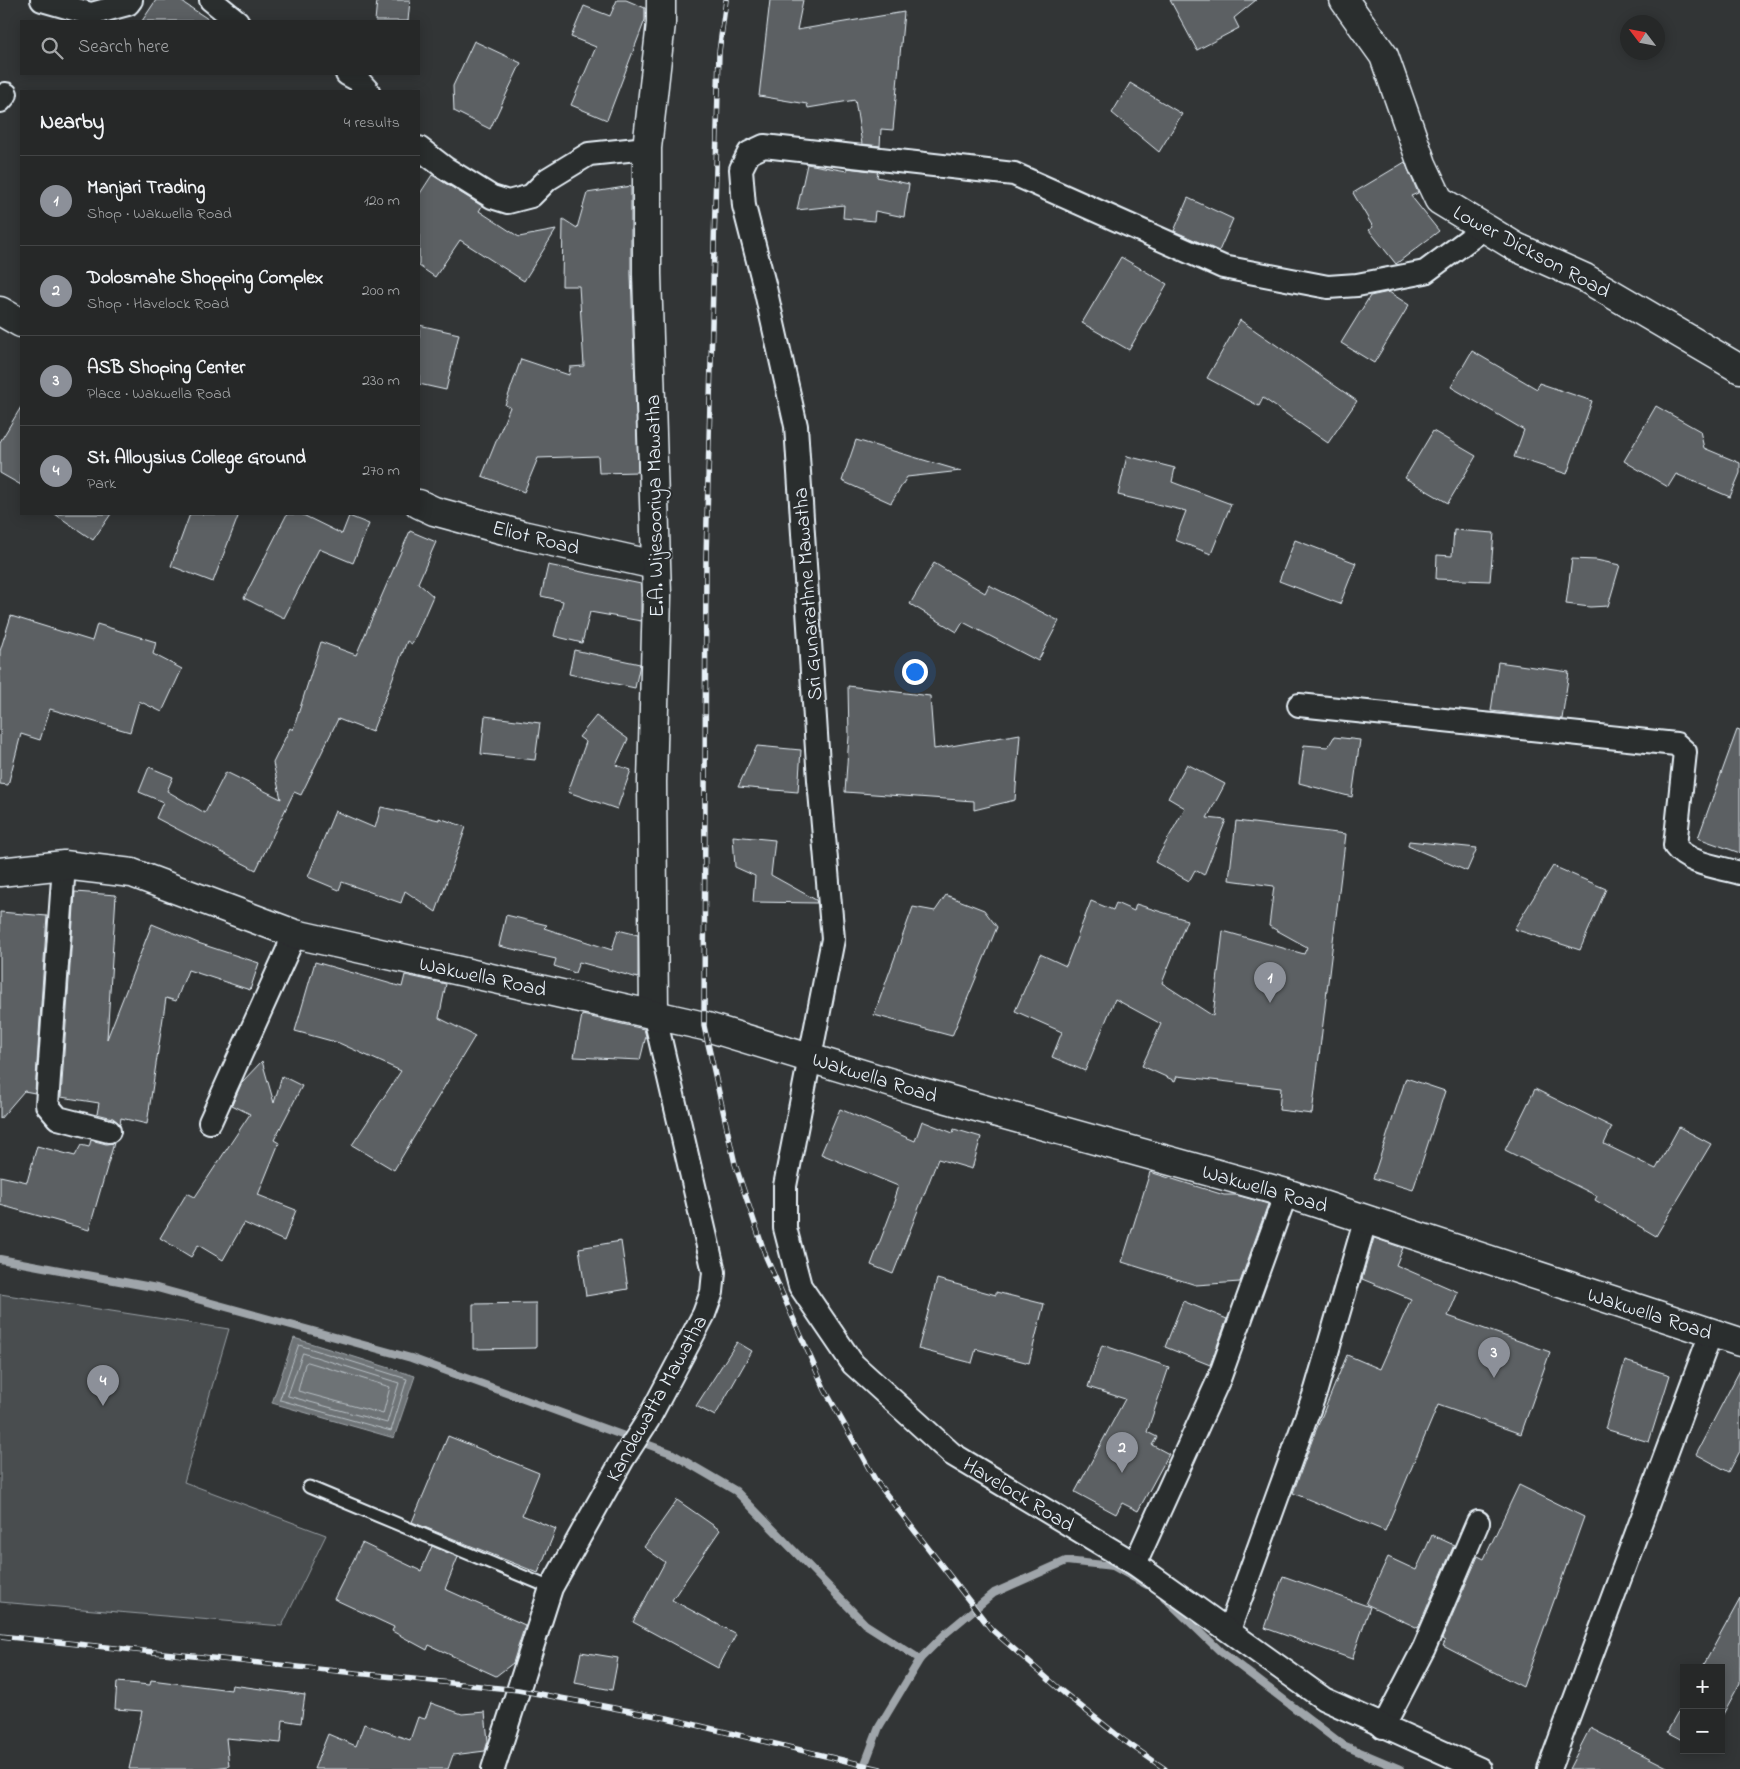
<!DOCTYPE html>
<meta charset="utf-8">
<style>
:root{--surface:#262828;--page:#323434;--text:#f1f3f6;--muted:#a4a6a8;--line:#424445;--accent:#8c9099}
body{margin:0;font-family:"Indie Flower",sans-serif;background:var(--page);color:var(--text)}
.controls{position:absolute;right:15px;bottom:15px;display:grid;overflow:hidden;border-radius:0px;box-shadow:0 2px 12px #0003}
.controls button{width:45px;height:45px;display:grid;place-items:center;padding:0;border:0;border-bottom:1px solid var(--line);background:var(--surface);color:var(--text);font:25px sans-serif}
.compass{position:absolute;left:1620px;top:15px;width:45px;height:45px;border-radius:50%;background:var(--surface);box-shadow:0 2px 12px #0003;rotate:302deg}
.you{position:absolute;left:914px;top:671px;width:18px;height:18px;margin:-12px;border:4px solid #fff;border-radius:50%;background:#1a73e8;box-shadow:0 0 0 8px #1a73e833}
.badge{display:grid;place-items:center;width:32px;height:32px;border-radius:50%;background:var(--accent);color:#fff;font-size:16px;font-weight:700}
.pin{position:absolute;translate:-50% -41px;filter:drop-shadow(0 1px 2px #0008)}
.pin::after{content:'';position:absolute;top:26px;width:18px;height:15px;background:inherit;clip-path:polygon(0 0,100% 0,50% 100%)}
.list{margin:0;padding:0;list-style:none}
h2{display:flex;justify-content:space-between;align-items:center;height:65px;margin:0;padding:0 20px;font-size:21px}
h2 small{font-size:16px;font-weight:400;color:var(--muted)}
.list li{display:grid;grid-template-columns:32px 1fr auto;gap:15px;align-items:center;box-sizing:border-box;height:90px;padding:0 20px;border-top:1px solid var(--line)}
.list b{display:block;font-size:19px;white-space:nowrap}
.list p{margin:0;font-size:16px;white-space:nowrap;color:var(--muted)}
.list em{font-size:16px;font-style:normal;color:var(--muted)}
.icon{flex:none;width:28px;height:28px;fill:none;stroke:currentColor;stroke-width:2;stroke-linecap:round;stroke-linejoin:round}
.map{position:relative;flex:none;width:1740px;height:1769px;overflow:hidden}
.search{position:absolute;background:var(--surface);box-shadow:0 2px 12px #0003;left:20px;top:20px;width:400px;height:55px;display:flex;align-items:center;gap:12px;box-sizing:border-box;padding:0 18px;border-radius:0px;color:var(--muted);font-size:19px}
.panel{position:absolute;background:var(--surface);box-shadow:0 2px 12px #0003;left:20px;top:90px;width:400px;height:425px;border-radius:0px}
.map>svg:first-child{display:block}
.green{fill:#494d4f;stroke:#989fa4}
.water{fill:#6e7376;stroke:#9fa5aa}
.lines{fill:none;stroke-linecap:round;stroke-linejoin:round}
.shore{stroke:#b7bfc4;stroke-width:1}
.stream{stroke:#9fa5aa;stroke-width:8}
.building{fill:#5c6063;stroke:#e8f1f8}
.lane-casing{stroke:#e8f1f8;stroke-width:15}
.street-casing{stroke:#e8f1f8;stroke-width:26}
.secondary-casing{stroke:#e8f1f8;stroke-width:31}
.primary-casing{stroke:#e8f1f8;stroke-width:31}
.lane{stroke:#2a2d2e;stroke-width:11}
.street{stroke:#2a2d2e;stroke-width:22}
.secondary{stroke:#2a2d2e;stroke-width:28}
.primary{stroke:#2a2d2e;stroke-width:28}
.rail-casing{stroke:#e8f1f8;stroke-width:5.5}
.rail{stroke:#2a2d2e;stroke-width:4;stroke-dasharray:11;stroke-linecap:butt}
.labels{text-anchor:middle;stroke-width:4;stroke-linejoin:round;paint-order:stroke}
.street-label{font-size:21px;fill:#e8f1f8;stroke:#2a2d2e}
</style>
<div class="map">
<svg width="1740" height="1769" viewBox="0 0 1740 1769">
<rect width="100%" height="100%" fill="#323536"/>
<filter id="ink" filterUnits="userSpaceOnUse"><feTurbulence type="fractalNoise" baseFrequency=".02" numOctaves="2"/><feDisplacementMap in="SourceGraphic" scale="10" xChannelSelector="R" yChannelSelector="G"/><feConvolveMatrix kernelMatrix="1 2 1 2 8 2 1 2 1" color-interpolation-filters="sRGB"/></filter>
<g filter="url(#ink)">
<!-- green -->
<path class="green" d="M 0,1294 L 229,1329 L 184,1482 L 326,1535 L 282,1626 L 0,1602 Z"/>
<!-- water -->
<path class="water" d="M 294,1338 L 415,1376 L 394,1438 L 272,1403 Z"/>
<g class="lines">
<!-- shore -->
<g class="shore">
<path d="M 299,1345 L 407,1379 L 391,1431 L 280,1400 Z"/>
<path d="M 303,1353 L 399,1383 L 387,1423 L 288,1396 Z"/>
<path d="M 308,1362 L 390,1387 L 383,1414 L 298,1391 L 305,1364 Z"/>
</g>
<!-- stream -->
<g class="stream">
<path d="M 0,1259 L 157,1288 L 411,1358 L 671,1453 L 736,1491 L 865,1624 L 920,1659"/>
<path d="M 1164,1597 L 1220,1651 L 1343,1745 L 1400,1769"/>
<path d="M 863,1769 L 879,1727 L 920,1659 L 946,1633 L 994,1593 L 1066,1561 L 1113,1566 L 1147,1585"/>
</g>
</g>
<!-- building -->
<g class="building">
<path d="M 156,0 L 179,0 L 211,21 L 142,21 Z"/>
<path d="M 377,0 L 410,0 L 408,21 L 375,21 Z"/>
<path d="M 617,0 L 626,0 L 645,8 L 645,20 L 607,120 L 571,105 L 596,47 L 571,37 L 584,6 L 610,16 Z"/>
<path d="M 770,0 L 803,0 L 797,30 L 904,12 L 893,130 L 881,129 L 880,146 L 862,144 L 855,100 L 808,108 L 807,104 L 759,96 Z"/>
<path d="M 1170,0 L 1256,0 L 1234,18 L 1239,28 L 1197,50 Z"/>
<path d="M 474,41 L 521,63 L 490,129 L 454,111 L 453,86 Z"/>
<path d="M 1130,83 L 1182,114 L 1159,152 L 1112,113 Z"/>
<path d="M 1405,162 L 1418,193 L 1411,196 L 1439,231 L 1396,264 L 1369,230 L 1373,227 L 1353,193 Z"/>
<path d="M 807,164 L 847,171 L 847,168 L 878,172 L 877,177 L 909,184 L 904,217 L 875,211 L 874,221 L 843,218 L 844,205 L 797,210 Z"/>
<path d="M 432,175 L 482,206 L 479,211 L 519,237 L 556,230 L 524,281 L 460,240 L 435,277 L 419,266 L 419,195 Z"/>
<path d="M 631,186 L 631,274 L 638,472 L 599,473 L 598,456 L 538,458 L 524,492 L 482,476 L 510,407 L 505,405 L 521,359 L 569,375 L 570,367 L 584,366 L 579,286 L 562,286 L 563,219 L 577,228 L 587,193 Z"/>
<path d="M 1188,198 L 1233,219 L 1219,251 L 1174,231 Z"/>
<path d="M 1121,257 L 1167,284 L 1129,350 L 1082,323 Z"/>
<path d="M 1389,292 L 1409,305 L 1374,363 L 1341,343 L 1370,296 Z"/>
<path d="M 1240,320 L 1357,401 L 1328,443 L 1263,398 L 1259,406 L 1207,378 Z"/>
<path d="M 419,325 L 459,334 L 446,390 L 419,384 Z"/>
<path d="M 1472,351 L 1537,389 L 1539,383 L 1592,401 L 1567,474 L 1514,457 L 1524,430 L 1451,387 Z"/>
<path d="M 1656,406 L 1700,431 L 1704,448 L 1740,463 L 1740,473 L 1730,497 L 1676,474 L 1668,487 L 1624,461 Z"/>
<path d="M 21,407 L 21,485 L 0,473 L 0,442 Z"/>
<path d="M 1433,431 L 1476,456 L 1448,503 L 1405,478 Z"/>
<path d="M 856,440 L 961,471 L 907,477 L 891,503 L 842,481 Z"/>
<path d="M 1127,456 L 1175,468 L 1172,482 L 1231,504 L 1211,554 L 1175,540 L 1186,511 L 1118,495 Z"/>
<path d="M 55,514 L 111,514 L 93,540 Z"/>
<path d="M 190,514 L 239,514 L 213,582 L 171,566 Z"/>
<path d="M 287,514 L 301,514 L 342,534 L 349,516 L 369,524 L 353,563 L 319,549 L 284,618 L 244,598 Z"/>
<path d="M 1454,530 L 1494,533 L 1490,581 L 1436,579 L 1437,555 L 1452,556 Z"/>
<path d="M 410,531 L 436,542 L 418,583 L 433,596 L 412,644 L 407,641 L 372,732 L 338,719 L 301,795 L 294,792 L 256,870 L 156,818 L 163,802 L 139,792 L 149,767 L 173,777 L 167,791 L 205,813 L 226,772 L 281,799 L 273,763 L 290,728 L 293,730 L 321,642 L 356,655 Z"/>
<path d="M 1295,540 L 1356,563 L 1340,604 L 1279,581 Z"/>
<path d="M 1572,559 L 1596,560 L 1620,565 L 1608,606 L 1590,607 L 1566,604 Z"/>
<path d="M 934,563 L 985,593 L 989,585 L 1059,621 L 1038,661 L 963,622 L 957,632 L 910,604 Z"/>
<path d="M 548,565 L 641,584 L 641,621 L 590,612 L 582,643 L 554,636 L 563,601 L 541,596 Z"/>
<path d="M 11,616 L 92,641 L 97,624 L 156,642 L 153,654 L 182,669 L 162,712 L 139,701 L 130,732 L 50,709 L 40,740 L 21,734 L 8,785 L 0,784 L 0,651 Z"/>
<path d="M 574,650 L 640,664 L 635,688 L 569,674 Z"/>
<path d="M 1498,662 L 1569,672 L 1562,719 L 1491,711 Z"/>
<path d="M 848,686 L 930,696 L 934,749 L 1020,734 L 1015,800 L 974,810 L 974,801 L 845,792 L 849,736 Z"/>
<path d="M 485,716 L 540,723 L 535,760 L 481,754 Z"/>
<path d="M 596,716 L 628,739 L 616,765 L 631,770 L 617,809 L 568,792 L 586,742 L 579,737 Z"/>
<path d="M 1737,730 L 1740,731 L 1740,853 L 1698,838 Z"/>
<path d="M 1334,737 L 1360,740 L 1352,797 L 1299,783 L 1304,745 L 1328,747 Z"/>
<path d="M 757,746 L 801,750 L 798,792 L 738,787 Z"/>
<path d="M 1187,764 L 1225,784 L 1207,818 L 1226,820 L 1204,875 L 1195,870 L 1189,881 L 1155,862 L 1185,808 L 1168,798 Z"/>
<path d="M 381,807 L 439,820 L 439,818 L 466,827 L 436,912 L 405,891 L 401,903 L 342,882 L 339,890 L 308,877 L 335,811 L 375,828 Z"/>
<path d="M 1236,821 L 1346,834 L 1312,1114 L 1279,1110 L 1281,1088 L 1177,1076 L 1175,1081 L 1142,1066 L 1161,1024 L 1115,999 L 1085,1071 L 1052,1057 L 1062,1032 L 1015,1011 L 1040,954 L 1066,966 L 1091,901 L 1113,910 L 1116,903 L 1134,911 L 1136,904 L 1187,920 L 1162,983 L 1213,1016 L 1223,931 L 1304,954 L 1307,947 L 1269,926 L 1274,886 L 1229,880 Z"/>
<path d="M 733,836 L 775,840 L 771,875 L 816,900 L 817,903 L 753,902 L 755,876 L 735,867 Z"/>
<path d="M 1409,841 L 1477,848 L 1467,871 L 1408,846 Z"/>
<path d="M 1553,866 L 1606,889 L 1580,950 L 1514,929 Z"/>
<path d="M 75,892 L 116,895 L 107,1039 L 152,924 L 198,943 L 259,963 L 250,990 L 188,970 L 176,1001 L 166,998 L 147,1124 L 121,1118 L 120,1124 L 113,1118 L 97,1114 L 99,1103 L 61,1097 Z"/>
<path d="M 946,895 L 984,910 L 997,927 L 952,1036 L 874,1015 L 913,907 L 935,911 Z"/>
<path d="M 0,912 L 47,916 L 35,1093 L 24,1091 L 0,1119 Z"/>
<path d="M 506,915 L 547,925 L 544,928 L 612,950 L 618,930 L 638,935 L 638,978 L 579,962 L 575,973 L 554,966 L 556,959 L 499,946 Z"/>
<path d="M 315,962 L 402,987 L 405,975 L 446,984 L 439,1018 L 475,1036 L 394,1170 L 352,1145 L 401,1071 L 339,1043 L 295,1031 Z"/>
<path d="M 582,1015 L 644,1029 L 646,1036 L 640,1060 L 574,1057 Z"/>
<path d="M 262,1061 L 274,1103 L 282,1076 L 302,1086 L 274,1140 L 279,1143 L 258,1195 L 296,1210 L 284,1241 L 244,1223 L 223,1260 L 198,1245 L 191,1257 L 160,1238 L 187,1193 L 195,1197 L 250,1114 L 232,1105 L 242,1082 Z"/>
<path d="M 1406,1078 L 1445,1091 L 1413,1190 L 1373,1178 Z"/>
<path d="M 1535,1089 L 1612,1127 L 1604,1144 L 1656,1169 L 1679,1127 L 1711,1144 L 1656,1236 L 1595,1200 L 1597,1196 L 1505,1150 Z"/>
<path d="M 840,1109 L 915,1141 L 922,1121 L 953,1133 L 954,1129 L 981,1137 L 972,1169 L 938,1159 L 893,1274 L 871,1265 L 896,1199 L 894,1198 L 898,1186 L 821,1154 Z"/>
<path d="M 91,1140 L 106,1144 L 114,1143 L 89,1230 L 0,1205 L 0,1176 L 27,1182 L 37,1146 L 75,1156 L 81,1145 L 89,1147 Z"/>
<path d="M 1150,1172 L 1224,1195 L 1236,1195 L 1268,1204 L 1240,1282 L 1196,1285 L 1122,1262 Z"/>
<path d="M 1374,1238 L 1403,1248 L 1396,1265 L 1458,1292 L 1448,1316 L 1550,1352 L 1521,1434 L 1438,1405 L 1385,1531 L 1293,1493 L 1314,1435 L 1347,1355 L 1380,1369 L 1411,1299 L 1362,1279 Z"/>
<path d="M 621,1241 L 628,1289 L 586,1296 L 579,1248 Z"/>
<path d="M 937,1279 L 996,1295 L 996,1292 L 1044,1304 L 1029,1363 L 976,1349 L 972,1363 L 918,1349 Z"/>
<path d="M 1183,1301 L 1227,1319 L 1210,1365 L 1165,1347 Z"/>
<path d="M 536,1303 L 536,1348 L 473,1349 L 473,1304 Z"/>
<path d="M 737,1342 L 752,1351 L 715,1416 L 696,1406 Z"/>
<path d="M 1102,1345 L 1169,1367 L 1147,1432 L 1157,1437 L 1152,1445 L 1169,1454 L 1138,1511 L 1122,1503 L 1116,1514 L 1075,1492 L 1125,1399 L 1088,1387 Z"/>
<path d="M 1625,1361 L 1670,1375 L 1649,1442 L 1605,1429 Z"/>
<path d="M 1740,1370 L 1740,1451 L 1729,1472 L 1696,1454 Z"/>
<path d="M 448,1436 L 539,1473 L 522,1515 L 556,1529 L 538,1573 L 412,1522 Z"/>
<path d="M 1519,1485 L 1584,1517 L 1523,1687 L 1443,1646 L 1445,1641 L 1442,1639 L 1478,1556 L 1484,1559 Z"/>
<path d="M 677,1500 L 720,1530 L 672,1600 L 736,1634 L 718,1668 L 633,1622 L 665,1562 L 644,1547 Z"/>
<path d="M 1432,1535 L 1454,1545 L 1418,1628 L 1366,1604 L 1388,1557 L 1416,1570 Z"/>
<path d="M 362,1543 L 421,1571 L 432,1546 L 458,1557 L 445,1589 L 525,1625 L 513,1663 L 496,1676 L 429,1645 L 427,1650 L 392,1631 L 394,1627 L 334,1599 Z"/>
<path d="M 1283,1576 L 1370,1607 L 1352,1659 L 1265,1628 Z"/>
<path d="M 1740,1599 L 1740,1683 L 1721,1718 L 1721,1668 L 1702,1668 Z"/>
<path d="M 581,1652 L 618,1658 L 612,1690 L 575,1683 Z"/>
<path d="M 151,1680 L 231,1690 L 232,1685 L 305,1695 L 301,1723 L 283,1720 L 281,1743 L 226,1738 L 229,1766 L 207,1769 L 129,1769 L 142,1711 L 115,1709 L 117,1682 L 150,1685 Z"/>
<path d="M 1684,1702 L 1684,1741 L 1667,1732 Z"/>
<path d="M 431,1703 L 462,1714 L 485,1712 L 488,1741 L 485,1751 L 453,1755 L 448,1769 L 314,1769 L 328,1734 L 356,1746 L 364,1724 L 410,1740 L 418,1717 L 425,1719 Z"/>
<path d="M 1590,1728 L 1671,1769 L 1569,1769 Z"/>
</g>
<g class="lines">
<defs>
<path id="lane" d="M 309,1487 L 551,1588"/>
<g id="street">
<path d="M 42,0 L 91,14 L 128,4 L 131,0"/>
<path d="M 211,0 L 237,21"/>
<path d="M 347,74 L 358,80 L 368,91"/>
<path d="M 0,101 L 6,94"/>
<path d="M 419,148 L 445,168 L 492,197 L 508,202 L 531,196 L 548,179 L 589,154 L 647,148"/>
<path d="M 1299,705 L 1676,744 L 1685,752 L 1675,846 C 1688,864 1719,867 1740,873"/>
<path d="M 64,865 L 47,1105 L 58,1118 L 109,1131"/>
<path d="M 210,1122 L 295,934"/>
<path d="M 1135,1564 L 1219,1379 L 1286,1193"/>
<path d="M 1229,1630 L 1316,1390 L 1366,1218"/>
<path d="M 1383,1727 L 1424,1648 L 1478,1522"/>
<path d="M 493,1769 L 551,1588 L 623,1459 L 648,1420 L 704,1314 L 712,1292 L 714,1272 L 654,1013"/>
<path d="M 1480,1769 L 1324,1699 L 1135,1564 L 952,1454 L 853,1364 L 800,1286 L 785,1228 L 785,1186 L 833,939 L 819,780 L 796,426 L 765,288 L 744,206 L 741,169 L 749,153 L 764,146 L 1014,174 L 1223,267 L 1328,287 L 1357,285 L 1425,272 L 1483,229"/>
<path d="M 1549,1769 L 1711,1333"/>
</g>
<g id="secondary">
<path d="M 1344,0 L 1384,56 L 1422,164 L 1439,200 L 1516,247 L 1585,278 L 1740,369"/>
<path d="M 0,311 L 21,323"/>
<path d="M 419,504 L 434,511 L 522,535 L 655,565"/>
<path d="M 654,1013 L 652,782 L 657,595 L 647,274 L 647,148 L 661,23 L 661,0"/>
</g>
<path id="primary" d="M 0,872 L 64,865 L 132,873 L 295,934 L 704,1026 L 915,1090 L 1286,1193 L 1740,1342"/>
</defs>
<!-- lane casing -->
<use href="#lane" class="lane-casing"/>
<!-- street casing -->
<use href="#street" class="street-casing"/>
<!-- secondary casing -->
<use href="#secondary" class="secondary-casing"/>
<!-- primary casing -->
<use href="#primary" class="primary-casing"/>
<!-- lane -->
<use href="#lane" class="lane"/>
<!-- street -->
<use href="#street" class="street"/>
<!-- secondary -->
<use href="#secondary" class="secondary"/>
<!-- primary -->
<use href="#primary" class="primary"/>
<defs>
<g id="rail">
<path d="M 726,0 L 719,52 L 706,558 L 704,1026 L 735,1164 L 766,1257 L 825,1390 L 876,1481 L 991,1629 L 1064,1693 L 1122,1739 L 1165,1769"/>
<path d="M 0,1636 L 518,1690 L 667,1718 L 880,1769"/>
</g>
</defs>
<!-- rail casing -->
<use href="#rail" class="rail-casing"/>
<!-- rail -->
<use href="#rail" class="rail"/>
</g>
</g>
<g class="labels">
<!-- street labels -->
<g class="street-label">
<text transform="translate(1532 251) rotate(28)" y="7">Lower Dickson Road</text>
<text transform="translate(654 506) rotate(-91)" y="7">E.A. Wijesooriya Mawatha</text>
<text transform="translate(536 537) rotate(14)" y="7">Eliot Road</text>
<text transform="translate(807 594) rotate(-94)" y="7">Sri Gunarathne Mawatha</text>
<text transform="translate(483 976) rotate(12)" y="7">Wakwella Road</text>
<text transform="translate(875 1077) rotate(17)" y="7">Wakwella Road</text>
<text transform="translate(1265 1188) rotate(16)" y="7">Wakwella Road</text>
<text transform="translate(1650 1313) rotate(18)" y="7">Wakwella Road</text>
<text transform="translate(656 1398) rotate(-61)" y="7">Kandewatta Mawatha</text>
<text transform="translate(1019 1494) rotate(31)" y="7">Havelock Road</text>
</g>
</g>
</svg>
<div class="controls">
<button>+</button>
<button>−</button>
</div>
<svg class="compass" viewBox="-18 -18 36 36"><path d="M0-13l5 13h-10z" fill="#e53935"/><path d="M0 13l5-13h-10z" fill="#a4a6a8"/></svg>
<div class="you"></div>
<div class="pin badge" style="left:1270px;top:1003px">1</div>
<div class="pin badge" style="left:1122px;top:1473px">2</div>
<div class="pin badge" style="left:1494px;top:1378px">3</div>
<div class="pin badge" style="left:103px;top:1406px">4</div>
<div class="search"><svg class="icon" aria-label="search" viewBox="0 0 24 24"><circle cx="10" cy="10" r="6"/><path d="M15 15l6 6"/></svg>Search here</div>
<section class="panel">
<h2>Nearby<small>4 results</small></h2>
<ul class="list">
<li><span class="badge">1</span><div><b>Manjari Trading</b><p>Shop · Wakwella Road</p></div><em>120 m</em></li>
<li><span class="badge">2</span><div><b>Dolosmahe Shopping Complex</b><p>Shop · Havelock Road</p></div><em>200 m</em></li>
<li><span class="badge">3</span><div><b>ASB Shoping Center</b><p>Place · Wakwella Road</p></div><em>230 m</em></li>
<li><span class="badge">4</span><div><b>St. Alloysius College Ground</b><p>Park</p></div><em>270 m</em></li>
</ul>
</section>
</div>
